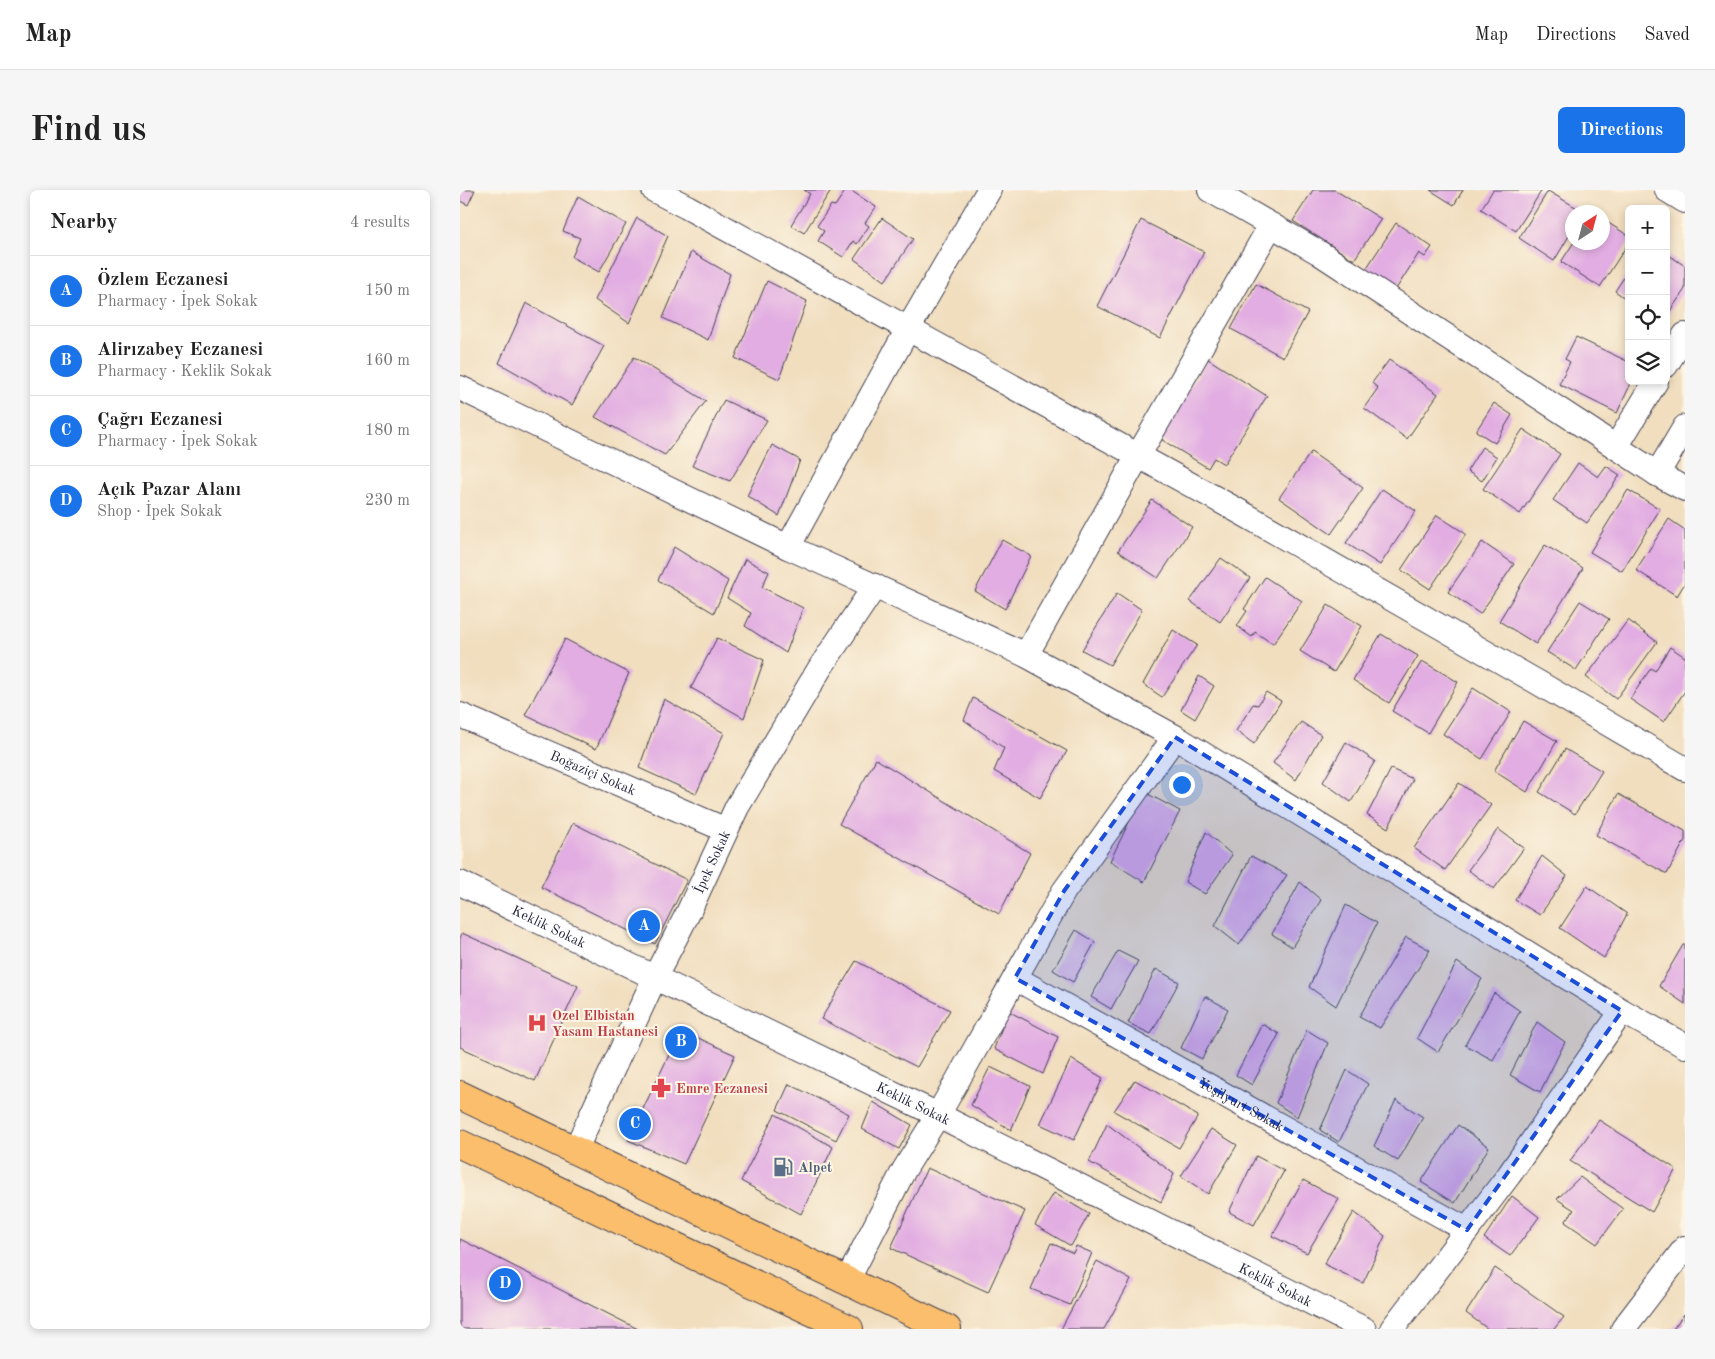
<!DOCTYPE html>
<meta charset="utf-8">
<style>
:root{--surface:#fff;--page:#f6f6f6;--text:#222;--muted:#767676;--line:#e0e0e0;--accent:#1a73e8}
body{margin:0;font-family:"Old Standard TT",serif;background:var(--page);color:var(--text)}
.controls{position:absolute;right:15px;top:15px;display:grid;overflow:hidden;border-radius:8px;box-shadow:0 2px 8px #0003}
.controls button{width:45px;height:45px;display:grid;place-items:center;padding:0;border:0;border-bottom:1px solid var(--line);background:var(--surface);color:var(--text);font:25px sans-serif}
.compass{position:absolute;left:1105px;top:15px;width:45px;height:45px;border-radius:50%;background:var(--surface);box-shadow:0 2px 8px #0003;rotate:36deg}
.you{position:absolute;left:721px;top:594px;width:18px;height:18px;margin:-12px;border:4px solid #fff;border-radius:50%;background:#1a73e8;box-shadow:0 0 0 8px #1a73e833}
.badge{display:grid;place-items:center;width:32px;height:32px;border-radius:50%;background:var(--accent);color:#fff;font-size:16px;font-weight:700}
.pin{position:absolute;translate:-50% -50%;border:2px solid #fff;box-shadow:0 1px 5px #0006}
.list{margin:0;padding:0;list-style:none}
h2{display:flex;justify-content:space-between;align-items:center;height:65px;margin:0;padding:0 20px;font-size:21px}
h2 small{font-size:16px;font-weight:400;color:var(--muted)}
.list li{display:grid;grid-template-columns:32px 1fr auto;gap:15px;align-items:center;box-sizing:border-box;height:70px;padding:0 20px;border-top:1px solid var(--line)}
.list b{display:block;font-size:19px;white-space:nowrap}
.list p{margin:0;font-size:16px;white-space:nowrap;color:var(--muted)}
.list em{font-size:16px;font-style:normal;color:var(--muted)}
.icon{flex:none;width:28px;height:28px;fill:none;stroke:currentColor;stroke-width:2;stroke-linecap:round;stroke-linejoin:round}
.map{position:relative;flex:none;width:1225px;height:1139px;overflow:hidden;border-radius:8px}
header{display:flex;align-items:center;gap:30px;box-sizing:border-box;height:70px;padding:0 25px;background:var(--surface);border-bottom:1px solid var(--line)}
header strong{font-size:24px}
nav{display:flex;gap:28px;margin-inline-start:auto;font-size:18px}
.intro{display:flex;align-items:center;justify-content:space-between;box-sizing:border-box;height:120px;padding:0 30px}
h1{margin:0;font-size:35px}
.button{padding:12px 22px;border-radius:8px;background:var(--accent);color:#fff;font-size:18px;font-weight:700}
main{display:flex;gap:30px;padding:0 30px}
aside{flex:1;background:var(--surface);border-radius:8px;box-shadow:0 2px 8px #0003}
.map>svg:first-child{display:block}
.building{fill:#e2ade2}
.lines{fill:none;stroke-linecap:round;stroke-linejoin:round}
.minor-casing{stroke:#413e4f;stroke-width:26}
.primary-casing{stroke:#413e4f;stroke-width:30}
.minor{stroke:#fff;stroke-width:24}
.primary{stroke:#fabe6d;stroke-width:28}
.marked{fill:#1d4ed8;fill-opacity:0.2;stroke:#1d4ed8;stroke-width:4;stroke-dasharray:10 6;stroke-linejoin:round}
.labels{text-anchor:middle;stroke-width:4;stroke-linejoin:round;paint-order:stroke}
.street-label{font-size:14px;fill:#22223b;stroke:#fcf5e5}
.health-label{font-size:14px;font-weight:bold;fill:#be3a42;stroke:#fcf5e5;text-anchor:start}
.service-label{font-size:14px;font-weight:bold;fill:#4e5e75;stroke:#fcf5e5;text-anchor:start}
</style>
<header>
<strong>Map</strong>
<nav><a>Map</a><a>Directions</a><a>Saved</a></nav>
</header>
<div class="intro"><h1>Find us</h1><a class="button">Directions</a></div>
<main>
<aside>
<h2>Nearby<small>4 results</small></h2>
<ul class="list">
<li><span class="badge">A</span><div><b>Özlem Eczanesi</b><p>Pharmacy · İpek Sokak</p></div><em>150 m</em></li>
<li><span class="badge">B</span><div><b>Alirızabey Eczanesi</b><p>Pharmacy · Keklik Sokak</p></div><em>160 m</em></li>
<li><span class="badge">C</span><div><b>Çağrı Eczanesi</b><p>Pharmacy · İpek Sokak</p></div><em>180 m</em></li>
<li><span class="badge">D</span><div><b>Açık Pazar Alanı</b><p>Shop · İpek Sokak</p></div><em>230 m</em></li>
</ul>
</aside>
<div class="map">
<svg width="1225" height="1139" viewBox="0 0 1225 1139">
<rect width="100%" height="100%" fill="#fcf5e5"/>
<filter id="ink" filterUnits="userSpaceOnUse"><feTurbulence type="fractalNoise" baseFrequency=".02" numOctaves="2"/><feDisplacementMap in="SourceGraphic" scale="10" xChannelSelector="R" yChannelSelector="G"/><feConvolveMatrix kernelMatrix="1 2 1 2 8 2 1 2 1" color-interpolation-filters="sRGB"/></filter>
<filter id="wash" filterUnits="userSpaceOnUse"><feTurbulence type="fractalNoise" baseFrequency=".0096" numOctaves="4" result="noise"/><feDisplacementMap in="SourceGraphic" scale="20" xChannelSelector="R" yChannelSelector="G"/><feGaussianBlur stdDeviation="1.12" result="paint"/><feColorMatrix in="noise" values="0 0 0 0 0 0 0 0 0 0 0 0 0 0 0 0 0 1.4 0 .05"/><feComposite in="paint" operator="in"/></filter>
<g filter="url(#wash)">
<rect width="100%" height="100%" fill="#f1debf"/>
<g id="blocks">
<!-- building -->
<g class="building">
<path d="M 0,0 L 15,0 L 8,15 L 0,11 Z"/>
<path d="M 344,0 L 371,0 L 344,43 L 331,35 L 350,4 Z"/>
<path d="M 386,0 L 390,0 L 416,17 L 405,33 L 409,36 L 397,54 L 393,51 L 383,67 L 358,51 L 364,41 L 357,36 L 371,15 L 375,16 Z"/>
<path d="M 853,0 L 875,0 L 921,29 L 894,70 L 833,31 Z"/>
<path d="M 970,0 L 1003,0 L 994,15 Z"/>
<path d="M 1033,0 L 1082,0 L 1056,41 L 1021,19 Z"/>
<path d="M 1088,1 L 1124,22 L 1112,22 L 1112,41 L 1094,71 L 1059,48 Z"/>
<path d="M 118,6 L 166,34 L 139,82 L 112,67 L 120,48 L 103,41 Z"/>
<path d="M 177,28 L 208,46 L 169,133 L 135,110 Z"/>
<path d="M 422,28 L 453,49 L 425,91 L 394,69 Z"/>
<path d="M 1142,29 L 1169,46 L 1169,52 L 1140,97 L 1101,72 L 1114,52 L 1142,52 Z"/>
<path d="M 681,30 L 744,62 L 700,148 L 637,116 Z"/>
<path d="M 936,33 L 972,57 L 965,67 L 959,63 L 936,99 L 906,79 Z"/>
<path d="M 231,62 L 270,84 L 248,150 L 203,128 Z"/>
<path d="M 1206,63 L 1225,76 L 1225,99 L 1206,127 Z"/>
<path d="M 1169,80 L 1169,111 L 1155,101 Z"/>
<path d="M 307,91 L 347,111 L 319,189 L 275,168 Z"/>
<path d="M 796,94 L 848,122 L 823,167 L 771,139 Z"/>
<path d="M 66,113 L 144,156 L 112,215 L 39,173 Z"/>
<path d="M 1116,147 L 1169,172 L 1169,191 L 1172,191 L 1157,223 L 1099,194 L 1110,172 L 1105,169 Z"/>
<path d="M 174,167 L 246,211 L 205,265 L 135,227 Z"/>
<path d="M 748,169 L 807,206 L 764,274 L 754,268 L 748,278 L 699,248 Z"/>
<path d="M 929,170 L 978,204 L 947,249 L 904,218 L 918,198 L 912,193 Z"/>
<path d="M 264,210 L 307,230 L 270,291 L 232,276 Z"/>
<path d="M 1034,213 L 1052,225 L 1035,253 L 1016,241 Z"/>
<path d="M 1063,239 L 1100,264 L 1060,324 L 1023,299 Z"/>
<path d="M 312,255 L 340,270 L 319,326 L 287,306 Z"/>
<path d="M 1022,257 L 1037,267 L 1022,291 L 1007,281 Z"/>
<path d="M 851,262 L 903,298 L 871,344 L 819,308 Z"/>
<path d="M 1118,273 L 1138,287 L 1146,276 L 1160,285 L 1127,333 L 1093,310 Z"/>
<path d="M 922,299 L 956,321 L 920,375 L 886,353 Z"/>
<path d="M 1168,300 L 1200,319 L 1162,381 L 1130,362 Z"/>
<path d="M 692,310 L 732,337 L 698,388 L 658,361 Z"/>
<path d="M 977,325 L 1006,344 L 970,399 L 941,380 Z"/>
<path d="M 1209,329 L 1225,340 L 1225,393 L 1217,406 L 1176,380 Z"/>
<path d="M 542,350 L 571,366 L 545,419 L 515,401 Z"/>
<path d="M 1022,352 L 1054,374 L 1020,424 L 988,402 Z"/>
<path d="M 1085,355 L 1123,378 L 1076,454 L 1039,431 Z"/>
<path d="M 214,357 L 268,391 L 254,423 L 198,390 Z"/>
<path d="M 761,368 L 790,388 L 760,432 L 730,411 Z"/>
<path d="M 285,369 L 309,382 L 302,397 L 343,418 L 326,463 L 285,436 L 291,423 L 267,408 Z"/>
<path d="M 805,387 L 842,411 L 813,454 L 795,442 L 792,447 L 777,436 L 787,421 L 784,419 Z"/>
<path d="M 657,403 L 682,420 L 650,475 L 622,460 Z"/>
<path d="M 1120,411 L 1149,429 L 1116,480 L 1087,462 Z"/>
<path d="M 868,415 L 902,436 L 874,482 L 840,461 Z"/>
<path d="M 1168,430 L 1197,452 L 1156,509 L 1126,487 Z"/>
<path d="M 713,440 L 737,455 L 702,507 L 683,494 Z"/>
<path d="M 921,444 L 958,466 L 929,513 L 893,490 Z"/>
<path d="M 257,448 L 304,470 L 284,528 L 231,498 Z"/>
<path d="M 105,449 L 169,483 L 136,559 L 65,525 Z"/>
<path d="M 1210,457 L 1225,467 L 1225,501 L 1204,532 L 1170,509 L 1191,478 L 1195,481 Z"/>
<path d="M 962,471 L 998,492 L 968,543 L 932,521 Z"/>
<path d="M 739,486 L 754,496 L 735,529 L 721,520 Z"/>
<path d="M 1013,498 L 1051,522 L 1022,569 L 983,544 Z"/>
<path d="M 806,502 L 821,511 L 794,554 L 776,541 L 793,514 L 798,515 Z"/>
<path d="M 513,508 L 607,561 L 580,608 L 534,581 L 544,558 L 504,530 Z"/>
<path d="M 204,509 L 264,543 L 236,604 L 179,578 Z"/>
<path d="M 1063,531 L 1097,551 L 1067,602 L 1034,581 Z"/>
<path d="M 841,532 L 861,545 L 836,590 L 813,573 Z"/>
<path d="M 886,552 L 915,571 L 891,612 L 863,592 Z"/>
<path d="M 1105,559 L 1142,581 L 1115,624 L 1079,602 Z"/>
<path d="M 416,569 L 570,663 L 539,724 L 379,634 Z"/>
<path d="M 931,579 L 953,589 L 928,638 L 907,625 Z"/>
<path d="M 999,593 L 1031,615 L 985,680 L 954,658 Z"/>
<path d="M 684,602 L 720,621 L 684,692 L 650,671 Z"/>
<path d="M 1158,604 L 1225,641 L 1225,650 L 1207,684 L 1136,645 Z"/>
<path d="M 113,633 L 227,690 L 195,754 L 81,697 Z"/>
<path d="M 1038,639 L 1064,658 L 1034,699 L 1008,680 Z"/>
<path d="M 746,642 L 772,665 L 745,704 L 725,692 Z"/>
<path d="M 791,666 L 827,685 L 779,755 L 755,736 Z"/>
<path d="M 1082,666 L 1107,686 L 1080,725 L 1055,710 Z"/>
<path d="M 840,692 L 861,710 L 832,757 L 812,744 Z"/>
<path d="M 1127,696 L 1167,724 L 1144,768 L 1100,738 Z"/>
<path d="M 886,715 L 917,733 L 876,816 L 849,797 Z"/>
<path d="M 616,740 L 635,752 L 613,792 L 593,780 Z"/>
<path d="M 2,743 L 118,796 L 75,891 L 0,857 L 0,748 Z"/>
<path d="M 946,747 L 970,760 L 920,838 L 899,827 Z"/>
<path d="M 1223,755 L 1225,755 L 1225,814 L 1199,796 Z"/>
<path d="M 658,761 L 678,771 L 651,819 L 631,807 Z"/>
<path d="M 396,771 L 490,820 L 457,877 L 361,829 Z"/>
<path d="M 997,772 L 1022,789 L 978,862 L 957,848 Z"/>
<path d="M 696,779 L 719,792 L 691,844 L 668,833 Z"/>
<path d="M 1034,803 L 1060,821 L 1033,870 L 1005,855 Z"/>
<path d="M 745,806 L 768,819 L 742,869 L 721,858 Z"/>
<path d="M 548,821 L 598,847 L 583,884 L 534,859 Z"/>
<path d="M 1077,832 L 1105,852 L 1080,902 L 1050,885 Z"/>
<path d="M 802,834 L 819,844 L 792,895 L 776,885 Z"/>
<path d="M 221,840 L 275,865 L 224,974 L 168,950 Z"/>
<path d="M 847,840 L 868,853 L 837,927 L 816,913 Z"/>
<path d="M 611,869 L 643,888 L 614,950 L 580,934 Z"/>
<path d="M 530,877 L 570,896 L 551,940 L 511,915 Z"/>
<path d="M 887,880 L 908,894 L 879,952 L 860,940 Z"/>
<path d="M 675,890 L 738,926 L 719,958 L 654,921 Z"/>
<path d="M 329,894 L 389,924 L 376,950 L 317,920 Z"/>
<path d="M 936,910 L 963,927 L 938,971 L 914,956 Z"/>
<path d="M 413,912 L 452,935 L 439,959 L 402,939 Z"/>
<path d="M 315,924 L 373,957 L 341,1024 L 281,991 Z"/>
<path d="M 1139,930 L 1216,979 L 1192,1022 L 1110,971 Z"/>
<path d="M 647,934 L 714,984 L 701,1012 L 629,972 Z"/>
<path d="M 998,935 L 1029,957 L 995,1013 L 961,992 Z"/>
<path d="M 751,939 L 777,955 L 748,1004 L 721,986 Z"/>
<path d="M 796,966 L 824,981 L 794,1035 L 769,1022 Z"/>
<path d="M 467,978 L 565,1021 L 528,1102 L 431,1058 Z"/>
<path d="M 1120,987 L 1163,1019 L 1137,1054 L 1105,1032 L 1114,1020 L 1097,1009 Z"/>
<path d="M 843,990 L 879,1009 L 847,1063 L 812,1046 Z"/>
<path d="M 594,1003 L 629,1024 L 611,1056 L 575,1035 Z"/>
<path d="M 1052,1006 L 1079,1027 L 1050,1066 L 1024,1048 Z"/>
<path d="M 894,1022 L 925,1046 L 903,1093 L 864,1074 Z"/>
<path d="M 0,1049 L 178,1139 L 0,1139 Z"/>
<path d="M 591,1053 L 613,1063 L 616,1056 L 632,1063 L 610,1115 L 571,1099 Z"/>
<path d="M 637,1071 L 671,1090 L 644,1139 L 601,1139 Z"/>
<path d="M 1035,1078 L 1104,1127 L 1094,1139 L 1028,1139 L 1006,1123 Z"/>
<path d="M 1224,1124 L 1225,1139 L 1213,1139 Z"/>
</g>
</g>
</g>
<g filter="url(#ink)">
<use href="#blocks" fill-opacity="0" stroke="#413e4f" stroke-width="1"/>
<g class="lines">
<defs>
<g id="minor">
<path d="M 194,0 L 227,17 L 782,323 L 1077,492 L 1225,579"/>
<path d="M 750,0 L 858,62 L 1156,257 L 1197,284 L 1225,299"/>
<path d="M 1207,0 L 1225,11"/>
<path d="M 1206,175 L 1225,145"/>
<path d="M 0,198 L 328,357 L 566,465 L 715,547 L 1162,821 L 1225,856"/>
<path d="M 1156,257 L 1196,191"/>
<path d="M 1197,284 L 1225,237"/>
<path d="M 328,357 L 448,139 L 529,0"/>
<path d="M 566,465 L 678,266 L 811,35"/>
<path id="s1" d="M 0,525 L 266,640"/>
<path id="s2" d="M 0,693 L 478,925 L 904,1139"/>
<path id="s3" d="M 555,788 L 1007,1040"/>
<path id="s4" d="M 115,961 L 195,787 L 228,723 L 277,617 L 360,478 L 415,396"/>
<path d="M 387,1091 L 444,980 L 478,925 L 604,701 L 715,547"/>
<path d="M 932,1139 L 1049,985 L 1162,821"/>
<path d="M 1163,1139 L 1225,1058"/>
</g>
<g id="primary">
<path d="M 0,905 L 487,1139"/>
<path d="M 0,954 L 389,1139"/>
</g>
</defs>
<!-- minor casing -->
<use href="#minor" class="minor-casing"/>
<!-- primary casing -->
<use href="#primary" class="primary-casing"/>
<!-- minor -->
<use href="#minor" class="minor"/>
<!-- primary -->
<use href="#primary" class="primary"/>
</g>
</g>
<!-- marked area -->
<path class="marked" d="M 715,547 L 1162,821 L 1007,1040 L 555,788 L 604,701 Z"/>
<!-- icons -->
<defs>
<symbol id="hospital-bare" viewBox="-9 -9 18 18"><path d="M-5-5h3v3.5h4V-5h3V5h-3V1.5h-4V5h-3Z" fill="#e0444e" stroke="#fcf5e5" stroke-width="2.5" paint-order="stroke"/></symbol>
<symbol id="pharmacy-bare" viewBox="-9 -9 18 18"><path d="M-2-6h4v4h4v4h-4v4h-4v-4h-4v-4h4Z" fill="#e0444e" stroke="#fcf5e5" stroke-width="2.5" paint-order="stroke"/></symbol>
<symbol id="fuel-bare" viewBox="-9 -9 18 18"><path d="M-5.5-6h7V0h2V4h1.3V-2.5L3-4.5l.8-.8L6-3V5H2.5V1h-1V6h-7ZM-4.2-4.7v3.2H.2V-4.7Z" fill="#5c6f8a" stroke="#fcf5e5" stroke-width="2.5" paint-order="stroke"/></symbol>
</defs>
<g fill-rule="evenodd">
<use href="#hospital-bare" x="63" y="819" width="28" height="28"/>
<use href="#pharmacy-bare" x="187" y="884" width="28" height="28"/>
<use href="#fuel-bare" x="309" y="963" width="28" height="28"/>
</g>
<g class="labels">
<!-- street labels -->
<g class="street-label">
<text dy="5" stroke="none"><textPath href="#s1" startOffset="145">Boğaziçi Sokak</textPath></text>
<text dy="5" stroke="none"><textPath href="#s4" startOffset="320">İpek Sokak</textPath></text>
<text dy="5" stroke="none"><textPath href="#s2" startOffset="99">Keklik Sokak</textPath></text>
<text dy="5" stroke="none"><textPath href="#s2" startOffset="504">Keklik Sokak</textPath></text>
<text dy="5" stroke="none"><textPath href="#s3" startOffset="259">Yeşilyurt Sokak</textPath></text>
<text dy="5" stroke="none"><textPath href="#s2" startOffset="909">Keklik Sokak</textPath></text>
</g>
<!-- health labels -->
<g class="health-label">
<text x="92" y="830">Ozel Elbistan<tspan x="92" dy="16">Yasam Hastanesi</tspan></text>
<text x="216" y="903">Emre Eczanesi</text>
</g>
<!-- service labels -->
<g class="service-label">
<text x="338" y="982">Alpet</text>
</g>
</g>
</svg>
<div class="controls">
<button>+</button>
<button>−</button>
<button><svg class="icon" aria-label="locate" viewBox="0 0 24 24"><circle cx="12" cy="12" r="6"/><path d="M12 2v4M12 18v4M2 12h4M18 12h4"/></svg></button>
<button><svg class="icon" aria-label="layers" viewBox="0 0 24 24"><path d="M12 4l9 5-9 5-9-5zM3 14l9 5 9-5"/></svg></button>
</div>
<svg class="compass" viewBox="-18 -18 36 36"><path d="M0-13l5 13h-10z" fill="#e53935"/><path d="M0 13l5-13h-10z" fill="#767676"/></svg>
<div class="you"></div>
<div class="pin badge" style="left:184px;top:736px">A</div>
<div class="pin badge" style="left:221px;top:852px">B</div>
<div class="pin badge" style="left:175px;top:934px">C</div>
<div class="pin badge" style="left:45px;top:1094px">D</div>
</div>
</main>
